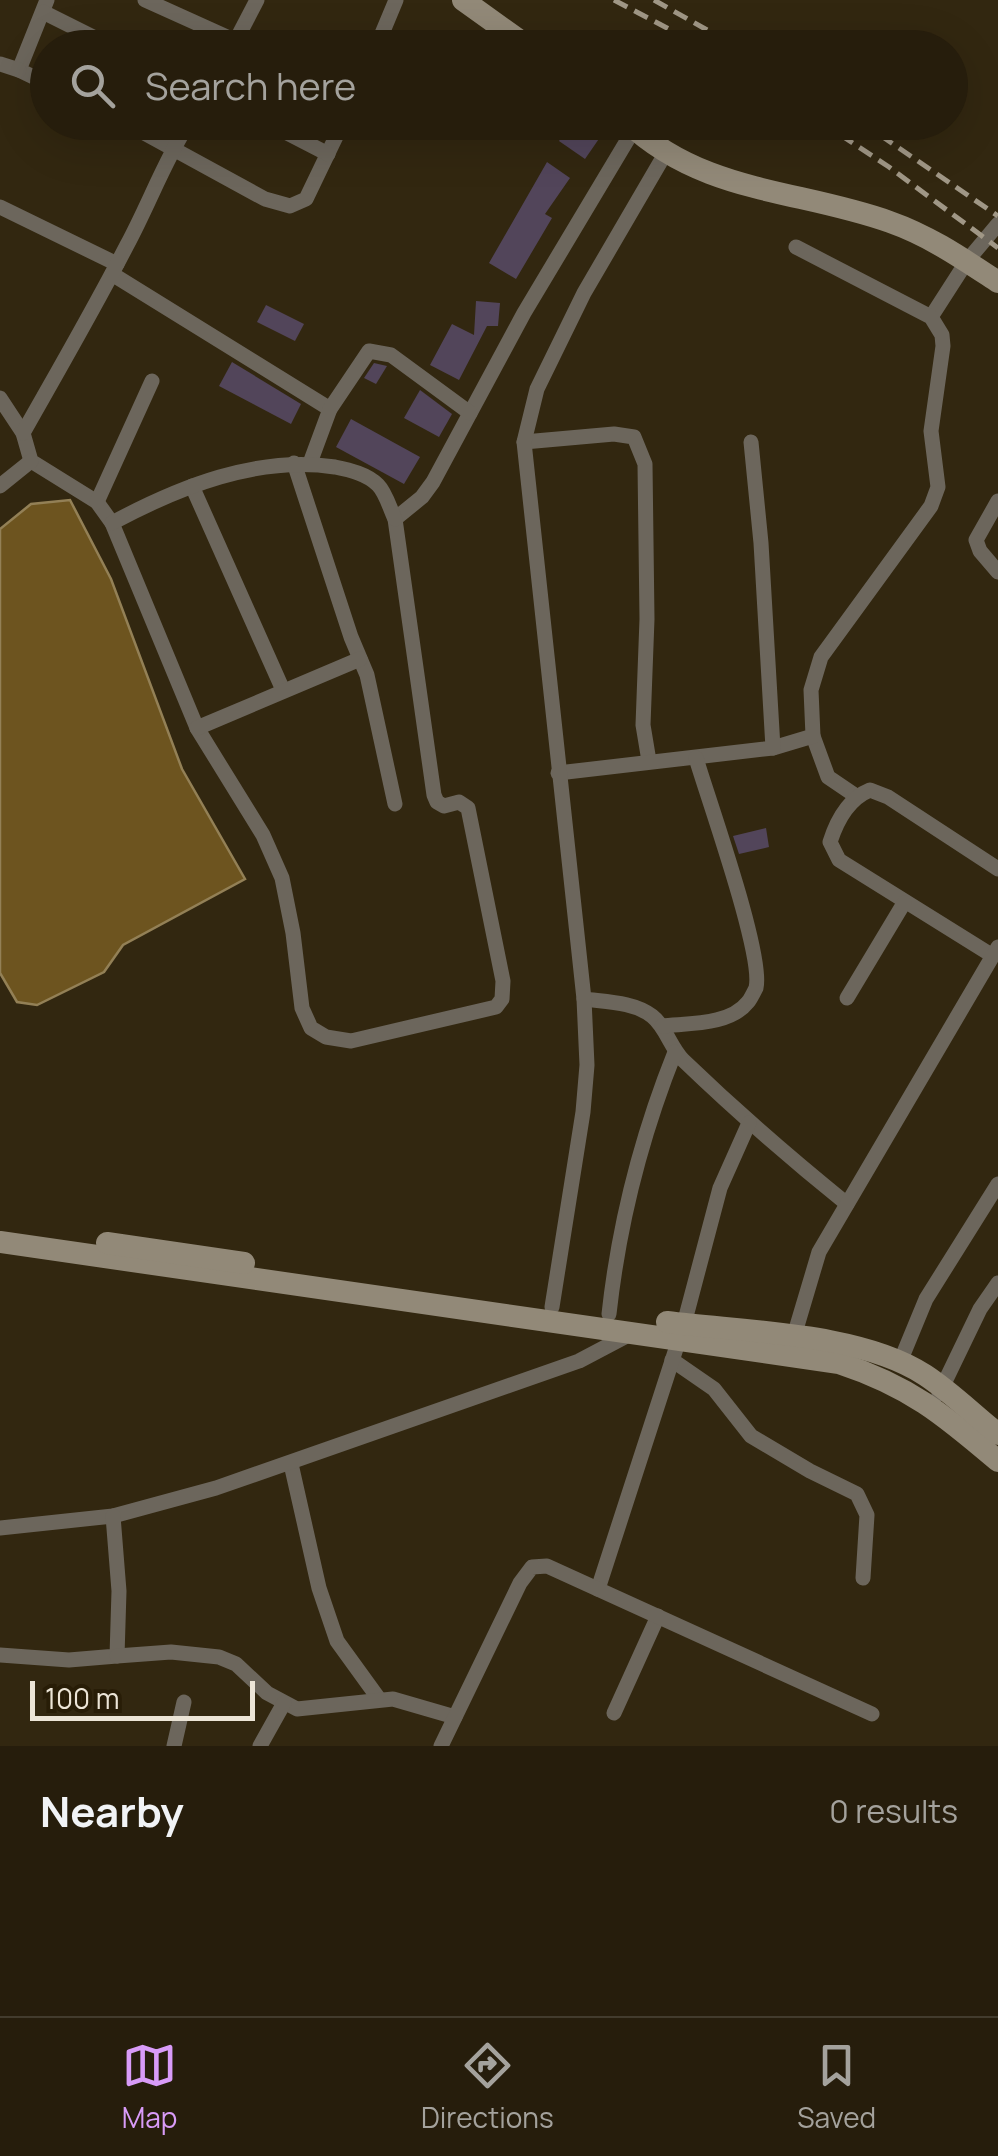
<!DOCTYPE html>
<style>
:root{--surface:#261d0c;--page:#322a1a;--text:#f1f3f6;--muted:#a4a29d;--line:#423b2d;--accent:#d89bf8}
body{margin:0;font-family:Manrope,sans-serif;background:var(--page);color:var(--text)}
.scale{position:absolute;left:30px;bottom:25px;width:225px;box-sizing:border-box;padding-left:10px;border:5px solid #ece5d7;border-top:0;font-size:28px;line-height:35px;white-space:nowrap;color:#ece5d7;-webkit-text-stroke:8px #281d07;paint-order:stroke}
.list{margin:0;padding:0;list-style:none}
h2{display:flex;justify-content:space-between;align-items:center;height:130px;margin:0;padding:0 40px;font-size:42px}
h2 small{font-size:32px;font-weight:400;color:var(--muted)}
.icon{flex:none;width:55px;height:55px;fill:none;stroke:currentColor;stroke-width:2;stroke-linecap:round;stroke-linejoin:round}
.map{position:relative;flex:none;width:998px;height:1746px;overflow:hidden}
.search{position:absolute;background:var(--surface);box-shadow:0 10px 40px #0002;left:30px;right:30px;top:30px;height:110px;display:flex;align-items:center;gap:25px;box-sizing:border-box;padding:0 35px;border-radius:55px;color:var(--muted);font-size:38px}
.sheet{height:270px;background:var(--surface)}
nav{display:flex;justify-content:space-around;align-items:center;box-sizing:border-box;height:140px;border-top:2px solid var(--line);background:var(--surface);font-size:28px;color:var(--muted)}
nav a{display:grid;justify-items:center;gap:5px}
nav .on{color:var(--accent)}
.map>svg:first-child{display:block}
.water{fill:#6d541f;stroke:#938056;stroke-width:2.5}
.building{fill:#52455a}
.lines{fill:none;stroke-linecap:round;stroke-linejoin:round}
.street{stroke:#6c665c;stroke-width:15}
.secondary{stroke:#928978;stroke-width:22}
.rail{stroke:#a09786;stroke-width:5;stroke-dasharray:15 8;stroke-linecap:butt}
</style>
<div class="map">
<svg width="998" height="1746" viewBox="0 0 998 1746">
<rect width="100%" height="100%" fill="#322710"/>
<!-- water -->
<path class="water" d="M 70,500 L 111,579 L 182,769 L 245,879 L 123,945 L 104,972 L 37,1005 L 17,1002 L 0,973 L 0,529 L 31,504 Z"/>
<!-- building -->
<g class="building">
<path d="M 572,122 L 588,122 L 603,133 L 585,159 L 559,141 Z"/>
<path d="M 547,162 L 570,178 L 545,214 L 552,218 L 516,279 L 489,263 Z"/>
<path d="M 476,301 L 500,303 L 498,326 L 487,326 L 459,380 L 430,365 L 452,324 L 474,335 Z"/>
<path d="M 266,305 L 304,324 L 295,341 L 257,322 Z"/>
<path d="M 232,362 L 301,404 L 291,424 L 219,386 Z"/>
<path d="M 374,363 L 387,366 L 376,384 L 364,378 Z"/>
<path d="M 420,390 L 452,414 L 439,437 L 404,418 Z"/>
<path d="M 351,419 L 420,457 L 404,484 L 336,447 Z"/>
<path d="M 766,828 L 769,847 L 739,854 L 733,836 Z"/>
</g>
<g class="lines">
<!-- street -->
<g class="street">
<path d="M 47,0 L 19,70 L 48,84"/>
<path d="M 145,0 L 236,41"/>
<path d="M 43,12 L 115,48"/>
<path d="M 232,48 L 257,0"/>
<path d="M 376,48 L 396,0"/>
<path d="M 0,64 L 19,70"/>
<path d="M 124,122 L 265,199 L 290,206 L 306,199 L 343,122"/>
<path d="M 266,122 L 328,154"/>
<path d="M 0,207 L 117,264"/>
<path d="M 112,274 L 330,409"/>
<path d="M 931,317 L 967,261 L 998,224"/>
<path d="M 0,398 L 23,433 L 31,461 L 97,502 L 112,523 L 197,728 L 263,835 L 282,878 L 293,933 L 302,1008 L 311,1028 L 326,1037 L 351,1041 L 496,1007 L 502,999 L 503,981 L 468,808 L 459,802 L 444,806 L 437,802 L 434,795 L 395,519 L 422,497 L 433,482 L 524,313 L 634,129"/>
<path d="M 23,433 C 58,371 94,309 127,245 C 149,204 164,162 189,122"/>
<path d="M 524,442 L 614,434 L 634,437 L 645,464 L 647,619 L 643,725 L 649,761"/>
<path d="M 294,463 L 351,637 L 367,675 L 395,804"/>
<path d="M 310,463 L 330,409 L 369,351 L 391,355 L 470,413"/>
<path d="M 0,486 L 31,461"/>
<path d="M 192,486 L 283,690"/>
<path d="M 998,501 L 976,540 L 980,551 L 998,572"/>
<path d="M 97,502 L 152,381"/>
<path d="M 112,523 C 179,487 258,455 335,467 C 350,470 367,474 378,485 C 386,493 390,509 395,519"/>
<path d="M 197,728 L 360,659"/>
<path d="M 813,736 L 828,777 L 856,796"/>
<path d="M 773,748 L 813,736 L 811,690 L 821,657 L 931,506 L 938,487 L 931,431 L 943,346 L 942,335 L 931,317 L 796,247"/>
<path d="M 558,773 L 773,748 L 761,543 L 751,442"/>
<path d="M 993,956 L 839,860 L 830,842 C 837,820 848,799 870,790 L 888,797 L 998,869"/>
<path d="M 847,998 L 904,903"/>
<path d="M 584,999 C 606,1002 634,1002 652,1016 C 666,1027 670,1047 683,1060 C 736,1111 790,1158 847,1204"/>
<path d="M 662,1026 C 690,1023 730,1025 748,1002 C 750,1000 755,990 756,988 C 764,955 708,799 696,758"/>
<path d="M 552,1307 L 583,1112 L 587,1065 L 584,999 L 524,442 L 537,389 L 584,293 L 665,154"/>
<path d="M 609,1314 C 619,1223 641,1137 675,1052"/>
<path d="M 794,1336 L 819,1252 L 998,947"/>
<path d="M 672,1360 L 714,1389 L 751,1436 L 810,1471 L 857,1494 L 867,1515 L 863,1578"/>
<path d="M 900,1362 L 926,1299 L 998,1184"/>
<path d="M 939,1394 L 980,1309 L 998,1283"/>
<path d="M 291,1464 L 319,1588 L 337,1641 L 379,1699"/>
<path d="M 0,1528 L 113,1516 L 216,1488 L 579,1361 L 634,1332"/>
<path d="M 598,1589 L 684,1324 L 720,1188 L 749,1123"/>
<path d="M 0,1655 L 69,1660 L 117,1656 L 119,1591 L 113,1516"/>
<path d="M 117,1656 L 171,1652 L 219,1657 L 236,1664 L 267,1693 L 297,1709 L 393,1699 L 455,1717"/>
<path d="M 614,1713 L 658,1616"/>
<path d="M 174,1746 L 184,1702"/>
<path d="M 260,1746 L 284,1703"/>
<path d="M 441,1746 L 520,1583 L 532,1567 L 547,1566 L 872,1714"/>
</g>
<!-- secondary -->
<g class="secondary">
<path d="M 463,0 L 530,48"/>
<path d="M 627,122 C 703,194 798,189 890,222 C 930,236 963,259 998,282"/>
<path d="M 0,1242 L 839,1363 C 909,1386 943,1414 998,1461"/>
<path d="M 107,1243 L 244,1263"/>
<path d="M 667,1322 C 743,1332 859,1332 925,1375 C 951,1392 974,1415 998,1434"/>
</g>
<!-- rail -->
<g class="rail">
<path d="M 614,0 L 705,48"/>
<path d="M 654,0 L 739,48"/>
<path d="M 821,122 L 889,167 L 998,248"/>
<path d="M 861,122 L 998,216"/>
</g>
</g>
</svg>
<div class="scale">100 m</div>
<div class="search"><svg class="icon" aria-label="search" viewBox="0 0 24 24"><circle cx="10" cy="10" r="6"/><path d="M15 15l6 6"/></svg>Search here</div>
</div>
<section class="sheet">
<h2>Nearby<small>0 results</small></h2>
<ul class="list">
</ul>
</section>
<nav>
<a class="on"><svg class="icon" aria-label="map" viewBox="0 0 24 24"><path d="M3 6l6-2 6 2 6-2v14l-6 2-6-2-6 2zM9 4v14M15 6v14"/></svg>Map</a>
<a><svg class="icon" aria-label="directions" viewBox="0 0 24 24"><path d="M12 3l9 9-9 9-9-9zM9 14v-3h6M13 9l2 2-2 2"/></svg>Directions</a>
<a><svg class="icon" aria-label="saved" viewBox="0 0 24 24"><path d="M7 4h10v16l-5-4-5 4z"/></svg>Saved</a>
</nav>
